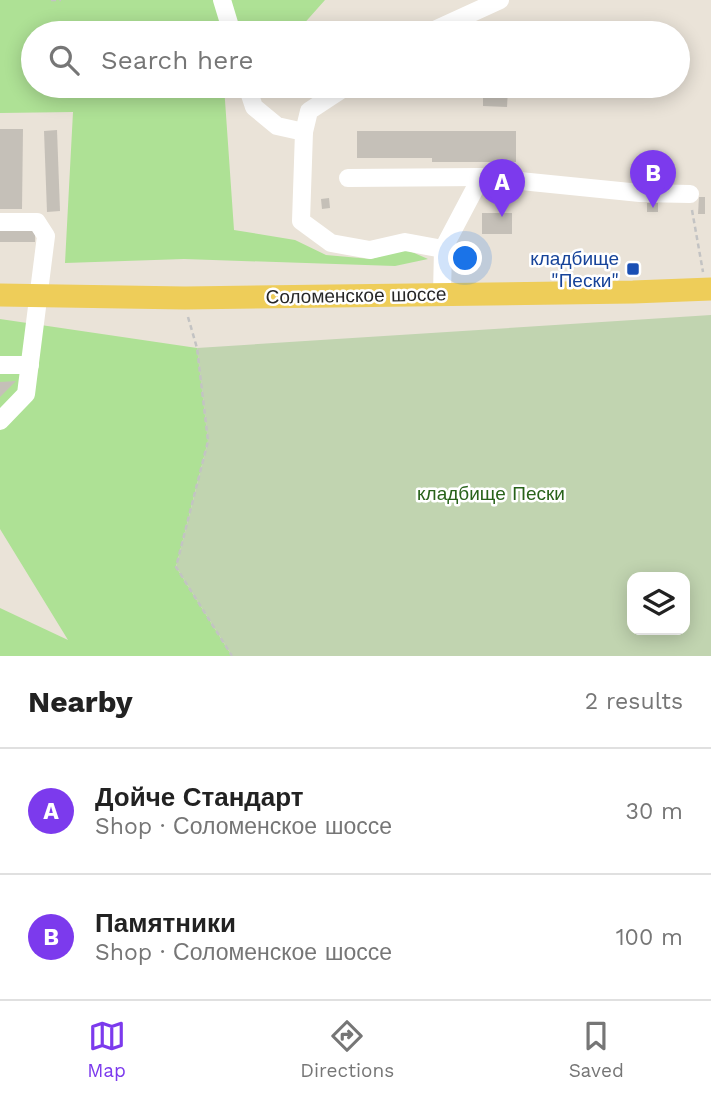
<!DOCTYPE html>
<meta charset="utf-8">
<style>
:root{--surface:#fff;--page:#f6f6f6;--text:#222;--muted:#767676;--line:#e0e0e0;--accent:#7c3aed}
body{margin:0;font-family:"Work Sans",sans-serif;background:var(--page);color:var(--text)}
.controls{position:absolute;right:21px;bottom:21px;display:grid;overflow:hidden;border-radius:14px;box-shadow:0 4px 18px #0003}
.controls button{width:63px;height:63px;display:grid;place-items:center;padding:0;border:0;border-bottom:2px solid var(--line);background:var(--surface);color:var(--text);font:35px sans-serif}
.you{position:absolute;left:466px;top:259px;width:24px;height:24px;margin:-18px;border:5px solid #fff;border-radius:50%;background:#1a73e8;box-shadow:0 0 0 10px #1a73e833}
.badge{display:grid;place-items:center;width:46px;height:46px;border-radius:50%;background:var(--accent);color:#fff;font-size:23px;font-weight:700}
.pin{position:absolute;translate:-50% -58px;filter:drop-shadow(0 2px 4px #0008)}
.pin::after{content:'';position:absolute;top:37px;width:24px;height:21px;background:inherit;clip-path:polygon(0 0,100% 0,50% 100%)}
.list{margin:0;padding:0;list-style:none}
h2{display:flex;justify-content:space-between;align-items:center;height:91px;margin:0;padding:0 28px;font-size:30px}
h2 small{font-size:23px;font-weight:400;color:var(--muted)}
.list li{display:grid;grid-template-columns:46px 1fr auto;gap:21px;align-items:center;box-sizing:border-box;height:126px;padding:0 28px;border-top:2px solid var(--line)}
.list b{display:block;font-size:26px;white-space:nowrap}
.list p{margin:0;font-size:23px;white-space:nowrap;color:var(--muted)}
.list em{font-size:23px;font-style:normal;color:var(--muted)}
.icon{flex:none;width:38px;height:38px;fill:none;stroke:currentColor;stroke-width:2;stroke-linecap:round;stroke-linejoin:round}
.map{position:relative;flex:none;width:711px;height:656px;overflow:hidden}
.search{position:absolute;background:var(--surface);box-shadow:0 4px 18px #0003;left:21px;right:21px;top:21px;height:77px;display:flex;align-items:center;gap:18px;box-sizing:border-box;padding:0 24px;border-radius:38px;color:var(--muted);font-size:26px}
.sheet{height:343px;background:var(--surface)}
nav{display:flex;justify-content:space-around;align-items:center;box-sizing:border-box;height:98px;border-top:2px solid var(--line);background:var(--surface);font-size:19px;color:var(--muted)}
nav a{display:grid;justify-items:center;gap:4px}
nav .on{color:var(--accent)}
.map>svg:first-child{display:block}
.green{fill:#aee195}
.cemetery{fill:#c1d4b0;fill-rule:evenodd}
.building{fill:#c5c0b8}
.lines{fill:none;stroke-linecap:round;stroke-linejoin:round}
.path{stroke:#c3c3c3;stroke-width:2.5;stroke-dasharray:5 3.5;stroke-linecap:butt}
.minor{stroke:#fff;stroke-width:18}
.major{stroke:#eecd59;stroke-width:23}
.transit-dot{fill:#1a4fb4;stroke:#fff;stroke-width:2.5}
.labels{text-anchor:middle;stroke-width:5;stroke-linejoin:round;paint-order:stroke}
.transit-label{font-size:19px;fill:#164399;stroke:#fff;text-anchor:end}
.street-label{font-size:19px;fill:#272727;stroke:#fff}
.park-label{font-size:19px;fill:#28621a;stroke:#fff}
</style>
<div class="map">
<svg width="711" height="656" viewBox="0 0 711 656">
<rect width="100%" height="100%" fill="#eae3d8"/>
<!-- green -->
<g class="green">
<path d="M 0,0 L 325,0 L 301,27 L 220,21 L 221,33 L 33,33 L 33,86 L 224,86 L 234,230 L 295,240 L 326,255 L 371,259 L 405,249 L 428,259 L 395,266 L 184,259 L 65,263 L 73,112 L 0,113 Z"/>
<path d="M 0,319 L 197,348 L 208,441 L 176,567 L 232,656 L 0,656 L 0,608 L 68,640 L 0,529 Z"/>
</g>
<!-- cemetery -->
<path class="cemetery" d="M 711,315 L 711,656 L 232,656 L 176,567 L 208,441 L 197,348 ZM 632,577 L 685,577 L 685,630 L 632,630 Z"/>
<!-- building -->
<g class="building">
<path d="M 483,89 L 508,89 L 507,107 L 483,106 Z"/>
<path d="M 0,129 L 23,129 L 22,209 L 0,209 Z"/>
<path d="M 57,130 L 60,211 L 47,212 L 44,131 Z"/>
<path d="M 357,131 L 516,131 L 516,162 L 432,162 L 432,158 L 357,158 Z"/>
<path d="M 699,197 L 705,197 L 705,214 L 698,214 Z"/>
<path d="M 329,198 L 330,208 L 322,209 L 321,199 Z"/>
<rect x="647" y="203" width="11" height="9"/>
<rect x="482" y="213" width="30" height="21"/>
<rect x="0" y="226" width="35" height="16"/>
<path d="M 16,381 L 0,397 L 0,382 Z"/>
</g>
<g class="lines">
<!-- path -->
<g class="path">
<path d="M 51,0 L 61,0"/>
<path d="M 692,210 L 703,272"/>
<path d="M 188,317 L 197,348 L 208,441 L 176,567 L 232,656"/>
</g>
<!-- minor -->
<g class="minor">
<path d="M 222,0 L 232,33"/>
<path d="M 428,33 L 500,0"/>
<path d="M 247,86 L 254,107 L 277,126 L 304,132"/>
<path d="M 347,86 L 309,111 L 304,132 L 301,221 L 331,243 L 370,250 L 405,242 L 443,249"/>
<path d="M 348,178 L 481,177"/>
<path d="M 0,222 L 37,222 L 46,236 L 26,394 L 0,421"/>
<path d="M 442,294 L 443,249 L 481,177 L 640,193 L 690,194"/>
<path d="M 0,365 L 30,365"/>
</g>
<!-- major -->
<path class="major" d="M 0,295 L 185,298 L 633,292 L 711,289"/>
</g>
<!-- markers -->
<rect class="transit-dot" x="626" y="262" width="14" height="14" rx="3.5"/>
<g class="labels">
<!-- transit labels -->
<g class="transit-label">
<text x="619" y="265">кладбище<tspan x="619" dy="22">"Пески"</tspan></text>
</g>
<!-- street labels -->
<g class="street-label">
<text transform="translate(356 295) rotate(-1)" y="7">Соломенское шоссе</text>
</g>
<!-- park labels -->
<g class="park-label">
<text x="491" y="500">кладбище Пески</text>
</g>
</g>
</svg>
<div class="controls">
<button><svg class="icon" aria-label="layers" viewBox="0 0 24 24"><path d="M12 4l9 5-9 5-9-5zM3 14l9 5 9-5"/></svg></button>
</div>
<div class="you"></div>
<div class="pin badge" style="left:502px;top:217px">A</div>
<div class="pin badge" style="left:653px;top:208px">B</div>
<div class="search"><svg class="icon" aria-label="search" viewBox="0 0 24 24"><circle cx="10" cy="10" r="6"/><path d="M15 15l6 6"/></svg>Search here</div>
</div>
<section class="sheet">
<h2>Nearby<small>2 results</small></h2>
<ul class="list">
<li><span class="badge">A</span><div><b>Дойче Стандарт</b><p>Shop · Соломенское шоссе</p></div><em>30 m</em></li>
<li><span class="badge">B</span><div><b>Памятники</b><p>Shop · Соломенское шоссе</p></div><em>100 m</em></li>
</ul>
</section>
<nav>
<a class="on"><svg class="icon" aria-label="map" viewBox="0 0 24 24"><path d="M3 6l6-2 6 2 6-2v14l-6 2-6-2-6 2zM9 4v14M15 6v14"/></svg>Map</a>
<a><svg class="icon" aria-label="directions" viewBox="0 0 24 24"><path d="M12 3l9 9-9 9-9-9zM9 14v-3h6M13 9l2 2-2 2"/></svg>Directions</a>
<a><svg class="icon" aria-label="saved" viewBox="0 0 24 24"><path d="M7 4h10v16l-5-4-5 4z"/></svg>Saved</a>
</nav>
